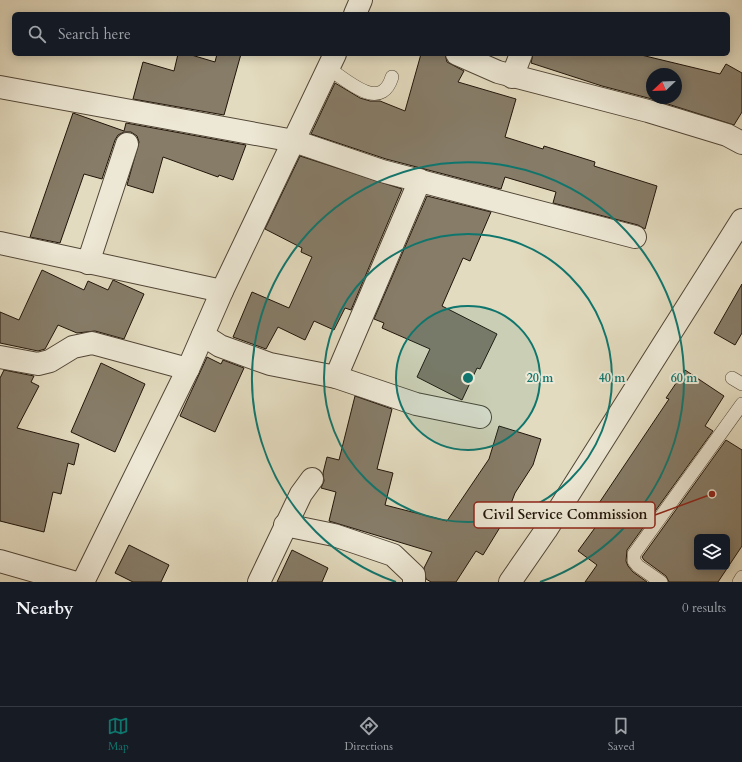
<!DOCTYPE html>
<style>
:root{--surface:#171b24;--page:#242831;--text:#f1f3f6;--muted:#9ea1a6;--line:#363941;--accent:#0f766e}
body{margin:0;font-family:Cardo,serif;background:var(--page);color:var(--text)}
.controls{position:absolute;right:12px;bottom:12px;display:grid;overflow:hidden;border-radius:6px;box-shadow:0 2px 10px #0003}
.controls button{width:36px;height:36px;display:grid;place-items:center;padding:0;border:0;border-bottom:1px solid var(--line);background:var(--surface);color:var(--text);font:20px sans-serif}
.compass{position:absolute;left:646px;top:68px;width:36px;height:36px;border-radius:50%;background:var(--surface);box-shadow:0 2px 10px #0003;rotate:247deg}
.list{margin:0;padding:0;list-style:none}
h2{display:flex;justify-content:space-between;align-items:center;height:52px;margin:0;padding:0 16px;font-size:17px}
h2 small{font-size:13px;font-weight:400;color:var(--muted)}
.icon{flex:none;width:22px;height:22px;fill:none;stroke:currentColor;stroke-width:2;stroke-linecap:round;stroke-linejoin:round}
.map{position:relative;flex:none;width:742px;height:582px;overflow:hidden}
.search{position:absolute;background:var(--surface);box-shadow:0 2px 10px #0003;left:12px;right:12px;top:12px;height:44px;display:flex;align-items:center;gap:10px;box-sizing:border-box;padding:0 14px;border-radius:6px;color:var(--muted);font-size:15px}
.sheet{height:124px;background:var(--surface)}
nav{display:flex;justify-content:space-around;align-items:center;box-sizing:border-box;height:56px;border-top:1px solid var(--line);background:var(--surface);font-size:11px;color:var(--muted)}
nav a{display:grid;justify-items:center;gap:2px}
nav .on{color:var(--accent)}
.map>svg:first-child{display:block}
.building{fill:#867c68;stroke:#21150a;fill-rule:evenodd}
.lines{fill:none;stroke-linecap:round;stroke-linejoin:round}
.service-casing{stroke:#524637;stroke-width:14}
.minor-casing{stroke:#524637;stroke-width:24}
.service{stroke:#ede8d5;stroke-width:13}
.minor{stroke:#ede8d5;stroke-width:22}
.ring{fill:none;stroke:#0f766e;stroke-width:2}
.centre{fill:#0f766e;stroke:#ede8d5;stroke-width:2}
.ring-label{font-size:12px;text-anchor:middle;font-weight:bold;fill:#0f766e;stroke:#ede8d5;stroke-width:4;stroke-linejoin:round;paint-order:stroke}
.leader{fill:none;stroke:#8f2418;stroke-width:1.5}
.callout-dot{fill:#8f2418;stroke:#ede8d5;stroke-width:1.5}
.callout{fill:#ede8d5;stroke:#8f2418;stroke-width:1.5}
.callout-label{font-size:14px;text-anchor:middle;font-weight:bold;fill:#21150a}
</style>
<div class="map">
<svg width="742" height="582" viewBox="0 0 742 582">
<rect width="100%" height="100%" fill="#e3dbbf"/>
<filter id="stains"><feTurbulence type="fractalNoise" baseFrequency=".005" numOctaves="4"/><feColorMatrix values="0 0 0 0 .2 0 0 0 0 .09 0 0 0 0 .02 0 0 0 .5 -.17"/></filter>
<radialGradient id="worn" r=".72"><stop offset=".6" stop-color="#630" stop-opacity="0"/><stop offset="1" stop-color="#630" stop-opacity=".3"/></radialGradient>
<!-- building -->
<g class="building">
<path d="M 178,54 L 188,54 L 215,62 L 217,54 L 241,54 L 224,115 L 133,99 L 143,62 L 174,71 Z"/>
<path d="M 421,54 L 445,54 L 447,62 L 464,71 L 458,82 L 516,99 L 505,137 L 543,149 L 544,146 L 595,162 L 594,166 L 657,186 L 645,229 L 638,225 L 553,203 L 556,192 L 505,177 L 501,189 L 386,159 L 311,134 L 335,83 L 360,98 L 370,101 L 380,101 L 405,111 Z"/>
<path d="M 533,54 L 637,54 L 720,74 L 726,64 L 742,73 L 742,112 L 734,125 L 652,99 L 602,86 L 531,63 ZM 652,74 L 676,74 L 676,98 L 652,98 Z"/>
<path d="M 73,113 L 124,131 L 126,123 L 246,145 L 233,180 L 219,175 L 218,177 L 163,157 L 153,193 L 127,185 L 139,142 L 137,136 L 131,132 L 124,132 L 118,135 L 115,140 L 102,179 L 84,174 L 60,243 L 30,237 Z"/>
<path d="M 300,156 L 402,189 L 351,310 L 345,308 L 334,330 L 314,321 L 305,340 L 278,327 L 266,349 L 233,337 L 252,292 L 289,308 L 312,257 L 301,252 L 302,248 L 265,229 Z"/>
<path d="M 427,196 L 491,212 L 470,261 L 463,258 L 442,306 L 497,334 L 480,369 L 477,368 L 462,400 L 417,377 L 430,349 L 382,328 L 384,323 L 374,319 Z"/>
<path d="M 42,270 L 84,290 L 88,281 L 108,290 L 113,280 L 144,294 L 124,339 L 95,331 L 77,333 L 58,325 L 45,349 L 38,351 L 0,343 L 0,312 L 19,320 Z"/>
<path d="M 742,284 L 742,333 L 735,345 L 714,333 Z"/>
<path d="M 207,357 L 221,364 L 223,360 L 244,368 L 215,432 L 180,416 Z"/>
<path d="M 101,363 L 145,384 L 115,452 L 71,432 Z"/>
<path d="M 4,370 L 34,376 L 31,382 L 39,386 L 17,428 L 79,444 L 74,465 L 68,463 L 61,494 L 53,492 L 44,532 L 0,521 L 0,378 Z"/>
<path d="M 685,370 L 724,396 L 705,426 L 713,431 L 627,550 L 626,561 L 628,566 L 633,572 L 647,582 L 585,582 L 597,565 L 578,551 L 600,521 L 591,515 L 669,399 L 666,398 Z"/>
<path d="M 355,396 L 392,409 L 377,469 L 393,473 L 385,505 L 447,521 L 489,459 L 499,426 L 541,439 L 533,465 L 515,493 L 509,509 L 500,522 L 502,524 L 483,555 L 476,551 L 456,582 L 431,582 L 426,579 L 424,568 L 432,552 L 329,521 L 336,492 L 321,488 L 324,481 L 323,473 L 327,457 L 339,460 Z"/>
<path d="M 726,440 L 742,450 L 742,546 L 718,582 L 669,582 L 666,576 L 644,560 L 642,557 ZM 697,537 L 727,537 L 727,567 L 697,567 Z"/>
<path d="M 129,545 L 169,565 L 161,582 L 133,582 L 115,573 Z"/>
<path d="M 292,550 L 328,568 L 322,582 L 277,582 Z"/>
</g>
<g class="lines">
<defs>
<g id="service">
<path d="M 328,68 C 348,81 381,113 392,77"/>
<path d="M 732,378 L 742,384"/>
<path d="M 661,582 L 638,566 L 634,561 L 634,554 L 742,404"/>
<path d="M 739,582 L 742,577"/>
</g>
<g id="minor">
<path d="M 355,14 L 361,0"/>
<path d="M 457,54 L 498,72 L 648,111 L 727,135 L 742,143"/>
<path d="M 512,77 L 521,54"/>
<path d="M 0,87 L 294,141 L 382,171 L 635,237"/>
<path d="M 0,243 L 222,291"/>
<path d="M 88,263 L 127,144"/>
<path d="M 203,335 L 220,346 L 270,364 L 336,377 L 416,404 L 480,417"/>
<path d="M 0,357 L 38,364 L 50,361 L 73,347 L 92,343 L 188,369"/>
<path d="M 336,377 L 420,180"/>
<path d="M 285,525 L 334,535 L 393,555 L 414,575 L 414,582"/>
<path d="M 0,561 L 73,582"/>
<path d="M 83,582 L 188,369 L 222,291 L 335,54"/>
<path d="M 259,582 L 301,494 L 312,479"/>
<path d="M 510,582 L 546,530 L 742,220"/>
</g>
</defs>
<!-- service casing -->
<use href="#service" class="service-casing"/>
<!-- minor casing -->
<use href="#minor" class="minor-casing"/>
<!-- service -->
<use href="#service" class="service"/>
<!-- minor -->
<use href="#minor" class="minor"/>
</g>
<!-- distance rings -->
<circle cx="468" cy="378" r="72" fill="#0f766e" fill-opacity=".12"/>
<g class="ring">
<circle cx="468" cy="378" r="72"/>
<circle cx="468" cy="378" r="144"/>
<path d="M396 582A216 216 0 1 1 540 582"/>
</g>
<circle cx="468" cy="378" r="6" class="centre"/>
<g class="ring-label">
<text x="540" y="382">20 m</text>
<text x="612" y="382">40 m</text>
<text x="684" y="382">60 m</text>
</g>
<!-- callouts -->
<path class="leader" d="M712 494L655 515"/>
<circle class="callout-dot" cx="712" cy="494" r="4"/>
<rect class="callout" x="474" y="502" width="181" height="26" rx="4"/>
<g class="callout-label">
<text x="565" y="519">Civil Service Commission</text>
</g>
<rect width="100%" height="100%" filter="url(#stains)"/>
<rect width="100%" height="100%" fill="url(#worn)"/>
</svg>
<div class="controls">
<button><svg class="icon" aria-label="layers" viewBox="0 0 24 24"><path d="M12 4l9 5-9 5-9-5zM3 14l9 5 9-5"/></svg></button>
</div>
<svg class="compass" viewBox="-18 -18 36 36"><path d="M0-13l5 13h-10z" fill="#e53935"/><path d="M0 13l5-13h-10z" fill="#9ea1a6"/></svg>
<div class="search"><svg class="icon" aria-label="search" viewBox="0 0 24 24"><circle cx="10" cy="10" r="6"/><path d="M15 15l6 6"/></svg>Search here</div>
</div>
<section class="sheet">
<h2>Nearby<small>0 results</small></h2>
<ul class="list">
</ul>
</section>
<nav>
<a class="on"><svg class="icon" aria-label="map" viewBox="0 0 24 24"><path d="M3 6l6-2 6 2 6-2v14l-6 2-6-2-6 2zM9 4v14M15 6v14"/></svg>Map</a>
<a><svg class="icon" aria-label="directions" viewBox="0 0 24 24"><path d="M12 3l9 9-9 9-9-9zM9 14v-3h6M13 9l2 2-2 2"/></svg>Directions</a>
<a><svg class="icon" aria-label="saved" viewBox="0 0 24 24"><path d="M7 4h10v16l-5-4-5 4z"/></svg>Saved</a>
</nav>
